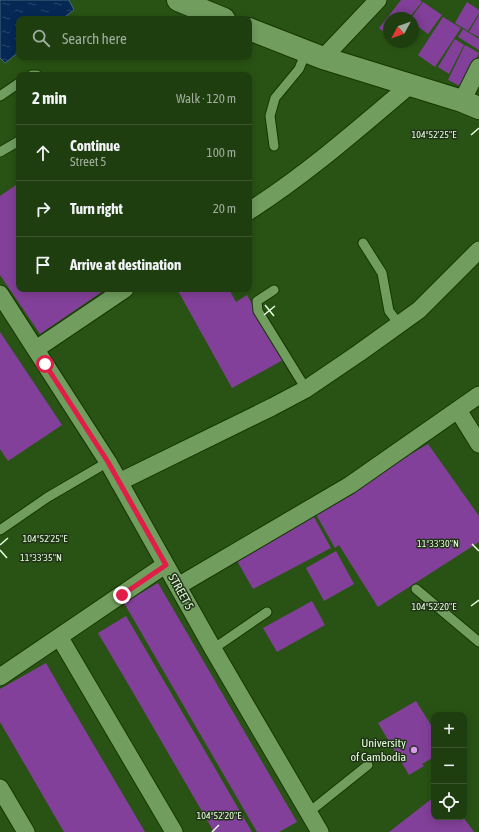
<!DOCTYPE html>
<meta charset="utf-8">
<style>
:root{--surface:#1f3e0f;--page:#274518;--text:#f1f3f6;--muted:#a1ae9e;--line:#3c572f}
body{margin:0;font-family:"Asap Condensed",sans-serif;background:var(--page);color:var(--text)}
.controls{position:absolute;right:12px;bottom:12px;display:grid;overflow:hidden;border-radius:8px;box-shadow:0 2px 10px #0003}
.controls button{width:36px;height:36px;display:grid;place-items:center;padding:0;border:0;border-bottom:1px solid var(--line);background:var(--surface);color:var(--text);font:20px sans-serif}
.compass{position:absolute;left:383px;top:12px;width:36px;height:36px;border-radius:50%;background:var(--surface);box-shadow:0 2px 10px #0003;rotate:229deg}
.stop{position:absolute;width:12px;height:12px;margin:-9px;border:3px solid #e11d48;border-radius:50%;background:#fff}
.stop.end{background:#e11d48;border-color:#fff;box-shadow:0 1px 4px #0008}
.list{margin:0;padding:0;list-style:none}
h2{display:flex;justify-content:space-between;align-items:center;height:52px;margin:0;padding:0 16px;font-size:17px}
h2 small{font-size:13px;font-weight:400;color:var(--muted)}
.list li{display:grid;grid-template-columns:26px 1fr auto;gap:12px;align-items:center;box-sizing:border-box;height:56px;padding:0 16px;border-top:1px solid var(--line)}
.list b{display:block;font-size:15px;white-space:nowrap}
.list p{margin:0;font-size:13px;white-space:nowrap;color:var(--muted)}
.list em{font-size:13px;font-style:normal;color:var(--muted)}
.icon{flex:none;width:22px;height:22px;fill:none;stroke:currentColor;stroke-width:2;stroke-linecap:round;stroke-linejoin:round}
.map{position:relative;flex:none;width:479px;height:832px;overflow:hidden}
.search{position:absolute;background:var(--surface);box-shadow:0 2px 10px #0003;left:16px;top:16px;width:236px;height:44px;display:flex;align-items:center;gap:10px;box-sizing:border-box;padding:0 14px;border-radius:8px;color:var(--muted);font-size:15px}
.panel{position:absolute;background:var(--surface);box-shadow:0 2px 10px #0003;left:16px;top:72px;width:236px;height:220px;border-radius:8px}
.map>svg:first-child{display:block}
.water{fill:url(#water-ripples);stroke:#48687d}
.building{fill:#83409a}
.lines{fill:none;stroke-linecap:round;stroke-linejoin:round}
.lane-casing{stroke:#163605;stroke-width:11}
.street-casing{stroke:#163605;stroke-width:19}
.secondary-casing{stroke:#163605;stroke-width:24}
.lane{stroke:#719e5f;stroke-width:9}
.street{stroke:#719e5f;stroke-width:17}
.secondary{stroke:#719e5f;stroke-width:22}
.route{stroke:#e11d48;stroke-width:5}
.ticks{fill:none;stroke:#e4fcda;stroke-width:1.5}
.poi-dot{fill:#dc99f4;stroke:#203318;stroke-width:1.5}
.labels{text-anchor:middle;stroke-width:3;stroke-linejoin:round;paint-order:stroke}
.street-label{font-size:12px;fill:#e4fcda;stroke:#203318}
.poi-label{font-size:12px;fill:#e4fcda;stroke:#203318;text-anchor:end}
.ticks-label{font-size:10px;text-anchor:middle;fill:#e4fcda;stroke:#203318;stroke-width:3;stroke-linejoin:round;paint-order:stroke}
</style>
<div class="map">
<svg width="479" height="832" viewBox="0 0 479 832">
<defs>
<pattern id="water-ripples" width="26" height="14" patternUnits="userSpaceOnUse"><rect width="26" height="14" fill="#052855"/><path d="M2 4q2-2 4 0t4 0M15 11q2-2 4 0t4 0" fill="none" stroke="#29486d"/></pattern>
</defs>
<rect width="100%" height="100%" fill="#295314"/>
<!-- water -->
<path class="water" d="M 0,0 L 69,0 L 74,10 L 62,19 L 19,19 L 19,52 L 5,63 L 0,58 Z"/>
<!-- building -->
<g class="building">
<path d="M 401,0 L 420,0 L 422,2 L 409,18 L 389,18 L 389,36 L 379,28 Z"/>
<path d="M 423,2 L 442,15 L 428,34 L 413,23 L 413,18 L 411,18 Z"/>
<path d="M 467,2 L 479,10 L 479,13 L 468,31 L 455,23 Z"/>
<path d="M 479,15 L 479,37 L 469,32 Z"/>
<path d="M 443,17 L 461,28 L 435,67 L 418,55 Z"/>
<path d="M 463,29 L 479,39 L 479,50 L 458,37 Z"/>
<path d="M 455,39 L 464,45 L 449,74 L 438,67 Z"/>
<path d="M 465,45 L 479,53 L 462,87 L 448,80 Z"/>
<path d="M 19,183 L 19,289 L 106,289 L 40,334 L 0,275 L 0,196 Z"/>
<path d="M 177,289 L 229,289 L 236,302 L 247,295 L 283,360 L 232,388 Z"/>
<path d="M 0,332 L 62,425 L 8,461 L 0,449 Z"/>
<path d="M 428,444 L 479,516 L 479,542 L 378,607 L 339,545 L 335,548 L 314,511 Z"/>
<path d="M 314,517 L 331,548 L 253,589 L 236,559 Z"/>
<path d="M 336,551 L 354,584 L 324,601 L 306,568 Z"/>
<path d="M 158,583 L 297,822 L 279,832 L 257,832 L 124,603 Z"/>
<path d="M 312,601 L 325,625 L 277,652 L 263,628 Z"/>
<path d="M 126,616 L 209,758 L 252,832 L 214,832 L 131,689 L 98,633 Z"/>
<path d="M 46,663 L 62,691 L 145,832 L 64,832 L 35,782 L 0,722 L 0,689 Z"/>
<path d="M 416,701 L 434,730 L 434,757 L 422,764 L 424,766 L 409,775 L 378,723 Z"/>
<path d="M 434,797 L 434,817 L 463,817 L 474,832 L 389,832 Z"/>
</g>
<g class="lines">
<defs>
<g id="lane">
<path d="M 32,75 L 37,75"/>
<path d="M 0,96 L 19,83"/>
<path d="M 274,146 L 270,116 L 275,98 L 299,69 L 306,52"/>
<path d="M 0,152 L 19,141"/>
<path d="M 363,243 L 382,273 L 389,311 L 399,324"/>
<path d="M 274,290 L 257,301 L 258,311 L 306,389"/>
<path d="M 0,530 L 48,497 L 108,462"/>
<path d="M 416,589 L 479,642"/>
<path d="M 213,649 L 267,612"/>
<path d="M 308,813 L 368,765"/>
</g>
<g id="street">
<path d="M 323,58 L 378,0"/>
<path d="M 462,101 L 479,67"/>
<path d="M 249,211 C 307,174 358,129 410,85"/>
<path d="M 0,294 L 108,462 L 213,649 L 320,832"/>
<path d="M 36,349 L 125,289"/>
<path d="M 458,410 L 479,444"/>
<path d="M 119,482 L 272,407 L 306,389 L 359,353 L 419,310 L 479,250"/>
<path d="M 178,586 L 350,485 L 479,395"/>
<path d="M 60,638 L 174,832"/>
<path d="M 0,677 L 165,565"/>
<path d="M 0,788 L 26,832"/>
</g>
<g id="secondary">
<path d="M 178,0 L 224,19"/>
<path d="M 249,29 L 323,58 L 462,101 L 479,108"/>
</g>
</defs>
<!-- lane casing -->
<use href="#lane" class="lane-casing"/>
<!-- street casing -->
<use href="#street" class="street-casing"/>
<!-- secondary casing -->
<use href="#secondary" class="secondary-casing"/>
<!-- lane -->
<use href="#lane" class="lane"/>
<!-- street -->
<use href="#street" class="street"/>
<!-- secondary -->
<use href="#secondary" class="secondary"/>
</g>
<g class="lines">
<!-- route -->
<path class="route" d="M 45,364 L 108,462 L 166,565 L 122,595"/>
</g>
<!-- ticks -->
<path class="ticks" d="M 471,135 L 479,128M 265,305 L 274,316M 264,315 L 275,306M 472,544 L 479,551M 0,545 L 8,538M 0,550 L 7,558M 471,606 L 479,600M 212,832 L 219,825"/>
<!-- markers -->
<circle class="poi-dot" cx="414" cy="750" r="4"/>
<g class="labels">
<!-- street labels -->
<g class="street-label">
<text transform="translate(181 592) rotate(61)" y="4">STREET 5</text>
</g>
<!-- poi labels -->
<g class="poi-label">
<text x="406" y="747">University<tspan x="406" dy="14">of Cambodia</tspan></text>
</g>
</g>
<g class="ticks-label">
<text x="434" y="138">104°52'25"E</text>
<text x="45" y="542">104°52'25"E</text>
<text x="438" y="547">11°33'30"N</text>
<text x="41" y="561">11°33'35"N</text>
<text x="434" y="610">104°52'20"E</text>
<text x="219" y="819">104°52'20"E</text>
</g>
</svg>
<div class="controls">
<button>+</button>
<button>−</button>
<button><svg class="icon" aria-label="locate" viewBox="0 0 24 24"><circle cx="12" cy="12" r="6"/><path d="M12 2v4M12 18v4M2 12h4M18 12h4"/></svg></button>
</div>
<svg class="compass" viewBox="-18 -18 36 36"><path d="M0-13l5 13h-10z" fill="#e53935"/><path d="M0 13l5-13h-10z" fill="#a1ae9e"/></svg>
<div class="stop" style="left:45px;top:364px"></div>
<div class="stop end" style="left:122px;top:595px"></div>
<div class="search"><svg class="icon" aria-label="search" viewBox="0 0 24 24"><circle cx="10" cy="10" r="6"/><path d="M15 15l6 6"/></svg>Search here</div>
<section class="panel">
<h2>2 min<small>Walk · 120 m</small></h2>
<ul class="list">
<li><svg class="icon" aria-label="ahead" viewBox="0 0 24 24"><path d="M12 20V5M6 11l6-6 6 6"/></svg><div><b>Continue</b><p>Street 5</p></div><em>100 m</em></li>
<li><svg class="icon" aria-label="right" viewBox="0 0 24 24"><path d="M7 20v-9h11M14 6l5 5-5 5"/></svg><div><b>Turn right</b></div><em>20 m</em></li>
<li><svg class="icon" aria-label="arrive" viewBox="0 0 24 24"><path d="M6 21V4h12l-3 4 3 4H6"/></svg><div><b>Arrive at destination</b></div></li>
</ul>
</section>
</div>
